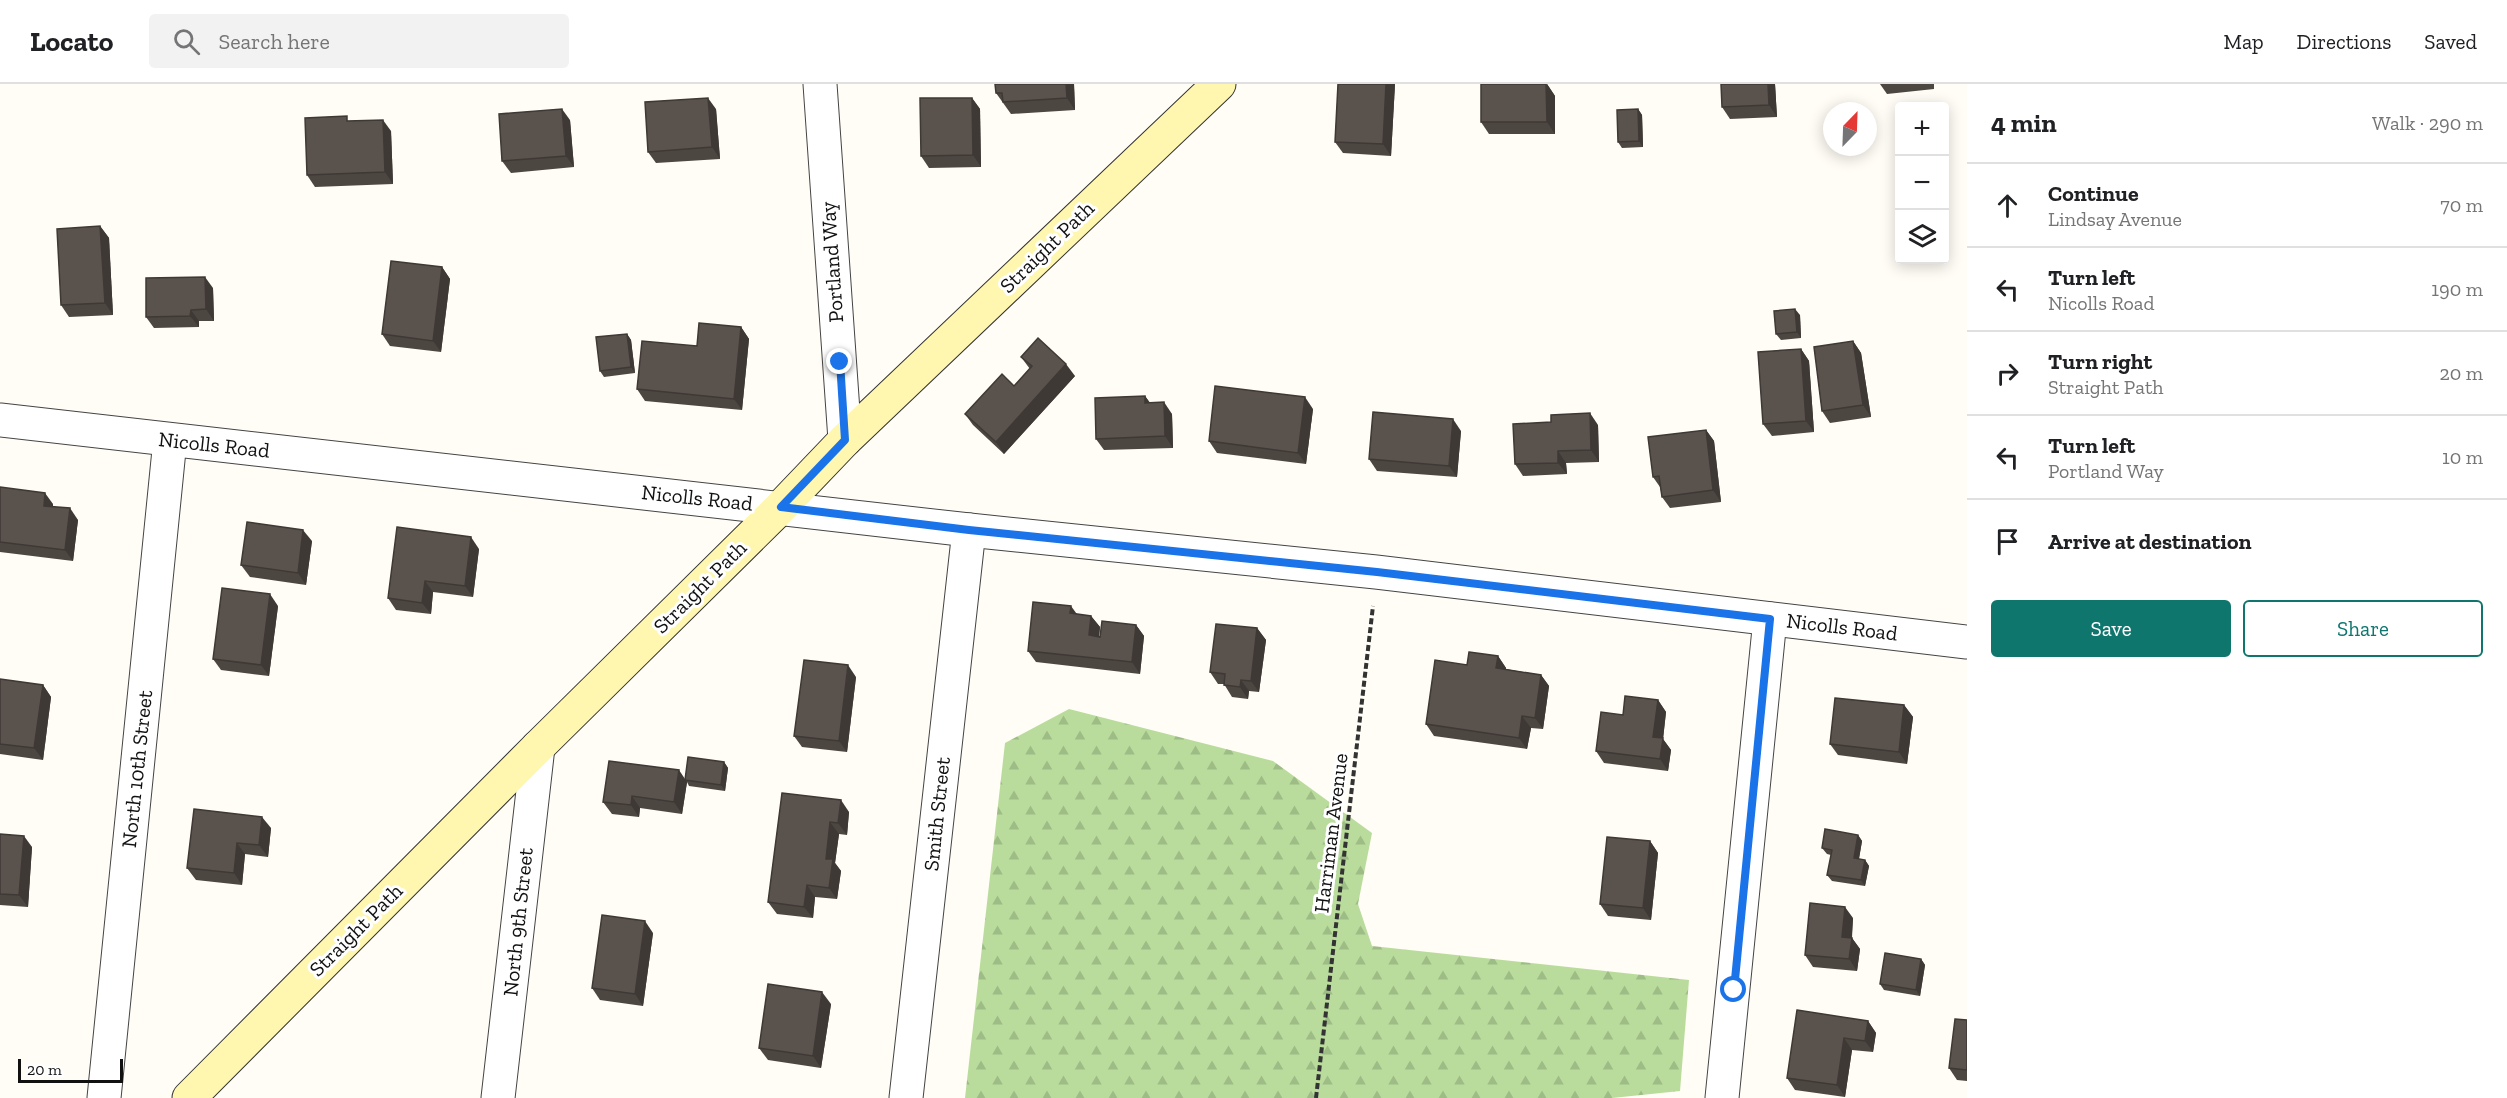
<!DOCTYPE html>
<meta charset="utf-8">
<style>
:root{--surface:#fff;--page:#f2f2f2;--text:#202124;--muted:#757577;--line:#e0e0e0;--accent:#0f766e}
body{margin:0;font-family:"Zilla Slab",serif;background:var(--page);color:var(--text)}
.controls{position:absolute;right:18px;top:18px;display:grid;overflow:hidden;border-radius:6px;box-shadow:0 3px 15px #0003}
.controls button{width:54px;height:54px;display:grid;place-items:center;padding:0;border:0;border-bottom:2px solid var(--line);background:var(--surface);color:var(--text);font:30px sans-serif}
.compass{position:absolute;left:1823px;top:18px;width:54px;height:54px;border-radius:50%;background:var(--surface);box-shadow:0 3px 15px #0003;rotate:23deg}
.scale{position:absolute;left:18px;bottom:15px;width:105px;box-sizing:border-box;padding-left:6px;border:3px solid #111;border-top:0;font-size:16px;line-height:21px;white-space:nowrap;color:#111;-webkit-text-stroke:4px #fff;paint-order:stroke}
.stop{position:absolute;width:18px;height:18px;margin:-14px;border:4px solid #1a73e8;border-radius:50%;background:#fff}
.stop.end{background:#1a73e8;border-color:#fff;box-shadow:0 2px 6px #0008}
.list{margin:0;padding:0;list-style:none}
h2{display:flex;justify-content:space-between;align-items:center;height:78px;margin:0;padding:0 24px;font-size:26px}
h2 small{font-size:20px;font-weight:400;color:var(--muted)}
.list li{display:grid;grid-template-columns:39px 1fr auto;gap:18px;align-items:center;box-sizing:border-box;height:84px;padding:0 24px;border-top:2px solid var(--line)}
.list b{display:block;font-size:22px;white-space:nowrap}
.list p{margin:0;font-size:20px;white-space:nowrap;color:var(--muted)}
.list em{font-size:20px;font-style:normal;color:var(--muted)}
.actions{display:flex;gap:12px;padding:18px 24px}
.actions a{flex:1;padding:14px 0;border:2px solid var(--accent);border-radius:6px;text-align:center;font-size:21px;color:var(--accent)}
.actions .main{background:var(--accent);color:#fff}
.icon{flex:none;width:33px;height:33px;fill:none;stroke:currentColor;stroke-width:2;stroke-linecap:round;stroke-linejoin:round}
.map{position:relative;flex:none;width:1967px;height:1014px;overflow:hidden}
header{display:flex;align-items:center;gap:36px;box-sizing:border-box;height:84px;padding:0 30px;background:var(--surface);border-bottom:2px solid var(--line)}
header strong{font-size:28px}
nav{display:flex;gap:33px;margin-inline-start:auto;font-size:21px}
.search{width:420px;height:54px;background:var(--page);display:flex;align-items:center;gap:15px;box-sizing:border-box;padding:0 21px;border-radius:6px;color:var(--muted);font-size:22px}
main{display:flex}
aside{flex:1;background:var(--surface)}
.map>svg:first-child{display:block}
.forest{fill:url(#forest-firs)}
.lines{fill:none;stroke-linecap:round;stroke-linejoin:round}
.minor-casing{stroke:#444;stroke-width:35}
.secondary-casing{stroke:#333;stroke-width:35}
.path{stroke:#333;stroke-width:4;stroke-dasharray:6 3;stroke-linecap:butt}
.minor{stroke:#fff;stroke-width:33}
.secondary{stroke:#fff6b0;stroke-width:33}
.wall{fill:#4d4742}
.shaded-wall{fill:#3f3936}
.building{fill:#5a524d;stroke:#3f3936;stroke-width:1.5}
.route{stroke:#1a73e8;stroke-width:8}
.labels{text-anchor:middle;stroke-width:6;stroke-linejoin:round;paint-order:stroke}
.street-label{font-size:21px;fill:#111;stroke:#fff}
</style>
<header>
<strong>Locato</strong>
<div class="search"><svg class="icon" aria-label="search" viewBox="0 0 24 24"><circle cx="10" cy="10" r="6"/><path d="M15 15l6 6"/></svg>Search here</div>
<nav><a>Map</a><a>Directions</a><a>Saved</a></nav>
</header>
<main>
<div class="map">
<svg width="1967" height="1014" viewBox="0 0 1967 1014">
<defs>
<pattern id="forest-firs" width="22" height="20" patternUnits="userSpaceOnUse" patternTransform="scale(1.5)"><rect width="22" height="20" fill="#b9dc9c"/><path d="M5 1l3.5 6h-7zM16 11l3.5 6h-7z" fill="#9ebc85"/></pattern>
</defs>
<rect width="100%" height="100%" fill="#fffdf5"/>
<!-- forest -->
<path class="forest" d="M 1069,625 L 1273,677 L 1372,749 L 1358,820 L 1372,862 L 1689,896 L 1680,1007 L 1612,1014 L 965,1014 L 1005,659 Z"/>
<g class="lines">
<defs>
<g id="minor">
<path d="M 820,0 L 845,356"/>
<path d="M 0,336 L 969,446 L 1376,488 L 1967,558"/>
<path d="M 104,1014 L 170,356"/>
<path d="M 498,1014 L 538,663"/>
<path d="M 906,1014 L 969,446"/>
<path d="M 1722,1014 L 1770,535"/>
</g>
<path id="secondary" d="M 189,1014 L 538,663 L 781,423 L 845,356 L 1219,0"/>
</defs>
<!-- minor casing -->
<use href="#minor" class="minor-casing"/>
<!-- secondary casing -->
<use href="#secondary" class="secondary-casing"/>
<!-- path -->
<path class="path" d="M 1316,1014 L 1373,522"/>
<!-- minor -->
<use href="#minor" class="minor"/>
<!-- secondary -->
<use href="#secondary" class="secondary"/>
</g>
<!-- wall -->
<g class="wall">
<path d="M 1074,0 L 1075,26 L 1011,30 L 996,9 Z"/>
<path d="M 1338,0 L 1395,0 L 1391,72 L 1343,69 L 1335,58 Z"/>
<path d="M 1547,0 L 1555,12 L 1555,50 L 1489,50 L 1481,38 Z"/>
<path d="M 1775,0 L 1777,33 L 1730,35 L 1722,23 Z"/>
<path d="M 1880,0 L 1934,0 L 1934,5 L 1887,10 Z"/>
<path d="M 972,14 L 980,25 L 981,83 L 929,84 L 921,72 Z"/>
<path d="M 716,25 L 720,75 L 656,79 L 648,68 Z"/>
<path d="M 1638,25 L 1642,31 L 1643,63 L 1622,64 L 1618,58 Z"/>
<path d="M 570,36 L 574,83 L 511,89 L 502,77 Z"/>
<path d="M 351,37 L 391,47 L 393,100 L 315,103 L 307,91 Z"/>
<path d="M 100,142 L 109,154 L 113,231 L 69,233 L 61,221 Z"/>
<path d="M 442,183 L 450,195 L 441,268 L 390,262 L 382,250 Z"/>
<path d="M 213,204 L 214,237 L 199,237 L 199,243 L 154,244 L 146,233 Z"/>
<path d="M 1800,231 L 1801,254 L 1781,256 L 1776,250 Z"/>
<path d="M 741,243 L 749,255 L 742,326 L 645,317 L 637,305 L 697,262 Z"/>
<path d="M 627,250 L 631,256 L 635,289 L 604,293 L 600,287 Z"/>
<path d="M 1853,257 L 1861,269 L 1871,333 L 1830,339 L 1822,327 Z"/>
<path d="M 1801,265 L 1809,277 L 1814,348 L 1772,352 L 1763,340 Z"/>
<path d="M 1021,273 L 1075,292 L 1004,370 L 973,341 L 965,330 L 1014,302 L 1030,285 Z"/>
<path d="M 1145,312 L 1150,319 L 1172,330 L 1173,364 L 1104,366 L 1096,355 Z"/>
<path d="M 1313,325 L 1306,380 L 1217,369 L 1209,357 Z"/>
<path d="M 1598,341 L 1599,378 L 1566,379 L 1567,390 L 1523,392 L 1515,380 Z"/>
<path d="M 1706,346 L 1714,357 L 1721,418 L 1670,424 L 1662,413 L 1660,403 L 1653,393 Z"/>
<path d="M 1461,347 L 1457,393 L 1377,387 L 1369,375 Z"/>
<path d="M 0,403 L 53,420 L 53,423 L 78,436 L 73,477 L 0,468 Z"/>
<path d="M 312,457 L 306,501 L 250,493 L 241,481 Z"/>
<path d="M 479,465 L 473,513 L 433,508 L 431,530 L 396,526 L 388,514 Z"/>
<path d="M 278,522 L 269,592 L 221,586 L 213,575 Z"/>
<path d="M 1077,530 L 1091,532 L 1100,543 L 1099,552 L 1136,541 L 1144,552 L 1140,590 L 1036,578 L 1028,567 Z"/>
<path d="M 1257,544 L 1266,556 L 1259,608 L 1249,607 L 1248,615 L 1232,613 L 1224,600 L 1218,600 L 1210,588 Z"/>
<path d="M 1498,572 L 1506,584 L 1506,585 L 1541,591 L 1549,602 L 1543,645 L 1531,644 L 1527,665 L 1434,652 L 1426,640 L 1467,581 Z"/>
<path d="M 856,593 L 847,668 L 802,663 L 794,652 Z"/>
<path d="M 0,595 L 43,601 L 51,613 L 43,676 L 0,670 Z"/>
<path d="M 1658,616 L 1666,628 L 1663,655 L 1671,666 L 1668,687 L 1604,679 L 1596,667 L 1623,631 Z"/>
<path d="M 1904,621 L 1913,633 L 1907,680 L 1838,671 L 1830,660 Z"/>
<path d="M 724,678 L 728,684 L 725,707 L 689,702 L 687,698 L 682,730 L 640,724 L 639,733 L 612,730 L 603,718 L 685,695 Z"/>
<path d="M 782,709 L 849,728 L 847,751 L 839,750 L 835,779 L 841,787 L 837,815 L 815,813 L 813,834 L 777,830 L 768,818 Z"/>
<path d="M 194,725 L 271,744 L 268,773 L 245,770 L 242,801 L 196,796 L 187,784 Z"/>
<path d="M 0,750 L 32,763 L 28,823 L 0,821 Z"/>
<path d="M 1858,751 L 1862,757 L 1859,775 L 1865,776 L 1869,782 L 1865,802 L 1832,797 L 1827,791 L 1831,771 L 1827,770 L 1822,764 Z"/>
<path d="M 1650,757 L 1658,769 L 1651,836 L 1608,832 L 1600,820 Z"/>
<path d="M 1853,834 L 1852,854 L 1860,865 L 1857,887 L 1813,883 L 1805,871 Z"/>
<path d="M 653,849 L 643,922 L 600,916 L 592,904 Z"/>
<path d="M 1921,875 L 1925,881 L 1920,912 L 1884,906 L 1880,900 Z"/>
<path d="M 831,920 L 821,984 L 768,976 L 759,964 Z"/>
<path d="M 1967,936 L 1967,997 L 1957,996 L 1949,984 Z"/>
<path d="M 1868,937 L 1876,949 L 1873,968 L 1852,966 L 1845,1013 L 1795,1006 L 1787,994 Z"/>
</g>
<!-- shaded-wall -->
<g class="shaded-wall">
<path d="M 1066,0 L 1074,0 L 1075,26 L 1067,14 Z"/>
<path d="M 1386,0 L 1395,0 L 1391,72 L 1383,60 Z"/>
<path d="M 1547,0 L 1555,12 L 1555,50 L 1547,38 Z"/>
<path d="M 1768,0 L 1775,0 L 1777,33 L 1769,21 Z"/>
<path d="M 708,14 L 716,25 L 720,75 L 712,63 Z"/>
<path d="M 972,14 L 980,25 L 981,83 L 973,71 Z"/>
<path d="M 562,25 L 570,36 L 574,83 L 566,72 Z"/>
<path d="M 1638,25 L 1642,31 L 1643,63 L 1639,57 Z"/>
<path d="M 383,36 L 391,47 L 393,100 L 385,88 Z"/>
<path d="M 100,142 L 109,154 L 113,231 L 105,219 Z"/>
<path d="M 442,183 L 450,195 L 441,268 L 433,257 Z"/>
<path d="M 205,193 L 213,204 L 214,237 L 206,225 Z"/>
<path d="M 1795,225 L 1800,231 L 1801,254 L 1797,248 Z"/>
<path d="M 191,226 L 199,237 L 199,243 L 190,232 Z"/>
<path d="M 741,243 L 749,255 L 742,326 L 734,315 Z"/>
<path d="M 627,250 L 631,256 L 635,289 L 631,283 Z"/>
<path d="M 1853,257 L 1861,269 L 1871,333 L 1863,321 Z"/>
<path d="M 1801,265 L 1809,277 L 1814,348 L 1806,337 Z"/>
<path d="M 1066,280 L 1075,292 L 1004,370 L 996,358 Z"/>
<path d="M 1145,312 L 1153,323 L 1145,319 Z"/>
<path d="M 1305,313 L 1313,325 L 1306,380 L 1298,369 Z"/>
<path d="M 1164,318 L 1172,330 L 1173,364 L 1165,352 Z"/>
<path d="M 1590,329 L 1598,341 L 1599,378 L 1591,366 Z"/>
<path d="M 1453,335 L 1461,347 L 1457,393 L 1449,382 Z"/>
<path d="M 1706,346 L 1714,357 L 1721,418 L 1713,406 Z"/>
<path d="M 1558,367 L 1566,379 L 1567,390 L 1558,379 Z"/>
<path d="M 45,409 L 53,420 L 52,433 L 44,422 Z"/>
<path d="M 70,424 L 78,436 L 73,477 L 65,466 Z"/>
<path d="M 303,446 L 312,457 L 306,501 L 298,489 Z"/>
<path d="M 471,453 L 479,465 L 473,513 L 465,502 Z"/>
<path d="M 425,497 L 433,508 L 431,530 L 422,519 Z"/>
<path d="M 270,510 L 278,522 L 269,592 L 261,581 Z"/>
<path d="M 1071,522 L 1079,533 L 1070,529 Z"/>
<path d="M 1091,532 L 1100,543 L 1098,563 L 1089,551 Z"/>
<path d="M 1136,541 L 1144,552 L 1140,590 L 1132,578 Z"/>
<path d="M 1257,544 L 1266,556 L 1259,608 L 1251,597 Z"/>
<path d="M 1498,572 L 1506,584 L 1504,595 L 1496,584 Z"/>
<path d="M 848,581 L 856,593 L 847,668 L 839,657 Z"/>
<path d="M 1541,591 L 1549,602 L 1543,645 L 1535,634 Z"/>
<path d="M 1241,596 L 1249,607 L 1248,615 L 1240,603 Z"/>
<path d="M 43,601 L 51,613 L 43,676 L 34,664 Z"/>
<path d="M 1658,616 L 1666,628 L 1663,655 L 1671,666 L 1668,687 L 1660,675 L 1653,653 Z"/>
<path d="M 1904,621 L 1913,633 L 1907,680 L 1899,668 Z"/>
<path d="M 1522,632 L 1531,644 L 1527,665 L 1519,654 Z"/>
<path d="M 724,678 L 728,684 L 725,707 L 721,701 Z"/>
<path d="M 679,686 L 687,698 L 682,730 L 674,718 Z"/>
<path d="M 632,712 L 640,724 L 639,733 L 631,721 Z"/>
<path d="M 841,716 L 849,728 L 847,751 L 838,739 Z"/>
<path d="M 262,733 L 271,744 L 268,773 L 259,761 Z"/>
<path d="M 830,738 L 839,750 L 835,779 L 841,787 L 837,815 L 829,804 L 826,775 Z"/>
<path d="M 1858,751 L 1862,757 L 1858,780 L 1854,774 Z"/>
<path d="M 24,752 L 32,763 L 28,823 L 19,811 Z"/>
<path d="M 1650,757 L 1658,769 L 1651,836 L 1643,824 Z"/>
<path d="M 237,759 L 245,770 L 242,801 L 234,789 Z"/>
<path d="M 1865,776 L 1869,782 L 1865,802 L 1861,796 Z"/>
<path d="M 807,801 L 815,813 L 813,834 L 804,823 Z"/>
<path d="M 1845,823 L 1853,834 L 1851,863 L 1852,854 L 1860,865 L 1857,887 L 1849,875 L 1842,853 Z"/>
<path d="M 645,837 L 653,849 L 643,922 L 635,910 Z"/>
<path d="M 1921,875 L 1925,881 L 1920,912 L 1916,906 Z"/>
<path d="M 822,908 L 831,920 L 821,984 L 813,972 Z"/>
<path d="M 1868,937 L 1876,949 L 1873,968 L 1865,957 Z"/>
<path d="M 1844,954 L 1852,966 L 1845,1013 L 1837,1001 Z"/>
</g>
<!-- building -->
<g class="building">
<path d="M 995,0 L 1066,0 L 1067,14 L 1003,18 L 1002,9 L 996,9 Z"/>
<path d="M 1338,0 L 1386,0 L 1383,60 L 1335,58 Z"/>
<path d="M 1481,0 L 1546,0 L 1547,38 L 1481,38 Z"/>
<path d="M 1721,0 L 1768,0 L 1769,21 L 1722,23 Z"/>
<path d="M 708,14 L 712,63 L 648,68 L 645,18 Z"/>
<path d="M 920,14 L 972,14 L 973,71 L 921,72 Z"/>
<path d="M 562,25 L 566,72 L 502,77 L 499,30 Z"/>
<path d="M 1638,25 L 1639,57 L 1618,58 L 1617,26 Z"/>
<path d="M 347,32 L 347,37 L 383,36 L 385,88 L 307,91 L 305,34 Z"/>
<path d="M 100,142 L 105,219 L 61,221 L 57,145 Z"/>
<path d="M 391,177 L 442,183 L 433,257 L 382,250 Z"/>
<path d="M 205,193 L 206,225 L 191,226 L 190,232 L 146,233 L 146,194 Z"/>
<path d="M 1795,225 L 1797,248 L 1776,250 L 1774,227 Z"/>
<path d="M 699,239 L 741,243 L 734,315 L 637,305 L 642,257 L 697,262 Z"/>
<path d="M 627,250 L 631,283 L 600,287 L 596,253 Z"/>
<path d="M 1038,254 L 1066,280 L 996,358 L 965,330 L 1002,290 L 1014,302 L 1032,282 L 1021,273 Z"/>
<path d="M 1853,257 L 1863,321 L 1822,327 L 1814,263 Z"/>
<path d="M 1801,265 L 1806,337 L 1763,340 L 1758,268 Z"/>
<path d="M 1215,302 L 1305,313 L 1298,369 L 1209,357 Z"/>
<path d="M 1145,312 L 1145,319 L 1164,318 L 1165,352 L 1096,355 L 1095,314 Z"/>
<path d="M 1373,328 L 1453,335 L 1449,382 L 1369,375 Z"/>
<path d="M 1590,329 L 1591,366 L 1558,367 L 1558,379 L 1515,380 L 1513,340 L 1551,338 L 1551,331 Z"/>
<path d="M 1706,346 L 1713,406 L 1662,413 L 1659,392 L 1653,393 L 1648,353 Z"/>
<path d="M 0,403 L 45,409 L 44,422 L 70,424 L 65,466 L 0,458 Z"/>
<path d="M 247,438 L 303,446 L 298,489 L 241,481 Z"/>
<path d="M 397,443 L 471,453 L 465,502 L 425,497 L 422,519 L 388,514 Z"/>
<path d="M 222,504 L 270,510 L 261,581 L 213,575 Z"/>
<path d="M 1033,518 L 1071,522 L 1070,529 L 1091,532 L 1089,551 L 1100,553 L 1102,537 L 1136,541 L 1132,578 L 1028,567 Z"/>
<path d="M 1216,540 L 1257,544 L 1251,597 L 1241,596 L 1240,603 L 1224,601 L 1225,590 L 1210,588 Z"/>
<path d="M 1469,568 L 1498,572 L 1496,584 L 1541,591 L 1535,634 L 1522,632 L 1519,654 L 1426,640 L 1435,576 L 1467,581 Z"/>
<path d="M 804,576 L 848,581 L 839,657 L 794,652 Z"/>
<path d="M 0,595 L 43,601 L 34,664 L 0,660 Z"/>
<path d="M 1625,612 L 1658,616 L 1653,653 L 1663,654 L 1660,675 L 1596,667 L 1601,628 L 1623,631 Z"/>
<path d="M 1835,614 L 1904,621 L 1899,668 L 1830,660 Z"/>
<path d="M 688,673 L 724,678 L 721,701 L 685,696 Z"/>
<path d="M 609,677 L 679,686 L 674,718 L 632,712 L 631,721 L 603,718 Z"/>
<path d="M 782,709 L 841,716 L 838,739 L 830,738 L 826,775 L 833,775 L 829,804 L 807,801 L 804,823 L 768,818 Z"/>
<path d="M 194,725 L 262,733 L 259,761 L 237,759 L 234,789 L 187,784 Z"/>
<path d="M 1825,745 L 1858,751 L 1854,774 L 1865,776 L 1861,796 L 1827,791 L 1832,766 L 1822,764 Z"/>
<path d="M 0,750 L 24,752 L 19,811 L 0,810 Z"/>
<path d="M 1607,753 L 1650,757 L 1643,824 L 1600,820 Z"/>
<path d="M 1810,819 L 1845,823 L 1842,853 L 1852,854 L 1849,875 L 1805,871 Z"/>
<path d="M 602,831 L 645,837 L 635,910 L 592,904 Z"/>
<path d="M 1885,869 L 1921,875 L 1916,906 L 1880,900 Z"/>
<path d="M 768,900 L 822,908 L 813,972 L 759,964 Z"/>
<path d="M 1797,926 L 1868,937 L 1865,957 L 1844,954 L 1837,1001 L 1787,994 Z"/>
<path d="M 1955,935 L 1967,936 L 1967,986 L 1949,984 Z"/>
</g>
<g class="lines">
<!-- route -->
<path class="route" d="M 840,278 L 845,356 L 781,423 L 969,446 L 1377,488 L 1770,535 L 1734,906"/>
</g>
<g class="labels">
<!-- street labels -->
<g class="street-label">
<text transform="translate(1047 163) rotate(-44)" y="7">Straight Path</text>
<text transform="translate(832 178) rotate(-94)" y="7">Portland Way</text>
<text transform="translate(214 361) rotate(6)" y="7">Nicolls Road</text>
<text transform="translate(697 414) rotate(6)" y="7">Nicolls Road</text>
<text transform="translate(700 503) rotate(-45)" y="7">Straight Path</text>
<text transform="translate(1842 543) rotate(7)" y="7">Nicolls Road</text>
<text transform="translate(137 685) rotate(-84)" y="7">North 10th Street</text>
<text transform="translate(937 730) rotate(-84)" y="7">Smith Street</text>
<text transform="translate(1331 749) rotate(-83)" y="7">Harriman Avenue</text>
<text transform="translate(518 838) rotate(-84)" y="7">North 9th Street</text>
<text transform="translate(356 846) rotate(-45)" y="7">Straight Path</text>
</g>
</g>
</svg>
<div class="controls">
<button>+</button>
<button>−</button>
<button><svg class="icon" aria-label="layers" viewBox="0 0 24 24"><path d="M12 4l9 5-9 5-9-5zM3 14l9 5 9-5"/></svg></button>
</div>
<svg class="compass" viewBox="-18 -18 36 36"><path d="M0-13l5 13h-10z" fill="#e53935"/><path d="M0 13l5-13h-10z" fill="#757577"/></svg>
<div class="scale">20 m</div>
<div class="stop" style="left:1734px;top:906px"></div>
<div class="stop end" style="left:840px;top:278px"></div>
</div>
<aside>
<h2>4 min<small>Walk · 290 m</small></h2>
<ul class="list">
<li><svg class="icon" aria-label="ahead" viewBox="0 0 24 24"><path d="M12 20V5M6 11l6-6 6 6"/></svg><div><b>Continue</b><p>Lindsay Avenue</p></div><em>70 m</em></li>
<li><svg class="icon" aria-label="left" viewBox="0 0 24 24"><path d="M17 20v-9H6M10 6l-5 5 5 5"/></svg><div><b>Turn left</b><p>Nicolls Road</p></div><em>190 m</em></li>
<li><svg class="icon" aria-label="right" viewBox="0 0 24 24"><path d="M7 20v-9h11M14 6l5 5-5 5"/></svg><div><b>Turn right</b><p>Straight Path</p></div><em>20 m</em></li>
<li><svg class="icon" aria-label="left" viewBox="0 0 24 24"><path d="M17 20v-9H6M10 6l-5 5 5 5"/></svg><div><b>Turn left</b><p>Portland Way</p></div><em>10 m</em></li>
<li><svg class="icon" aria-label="arrive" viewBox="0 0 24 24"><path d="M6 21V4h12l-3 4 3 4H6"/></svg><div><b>Arrive at destination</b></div></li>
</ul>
<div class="actions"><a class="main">Save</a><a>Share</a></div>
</aside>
</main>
